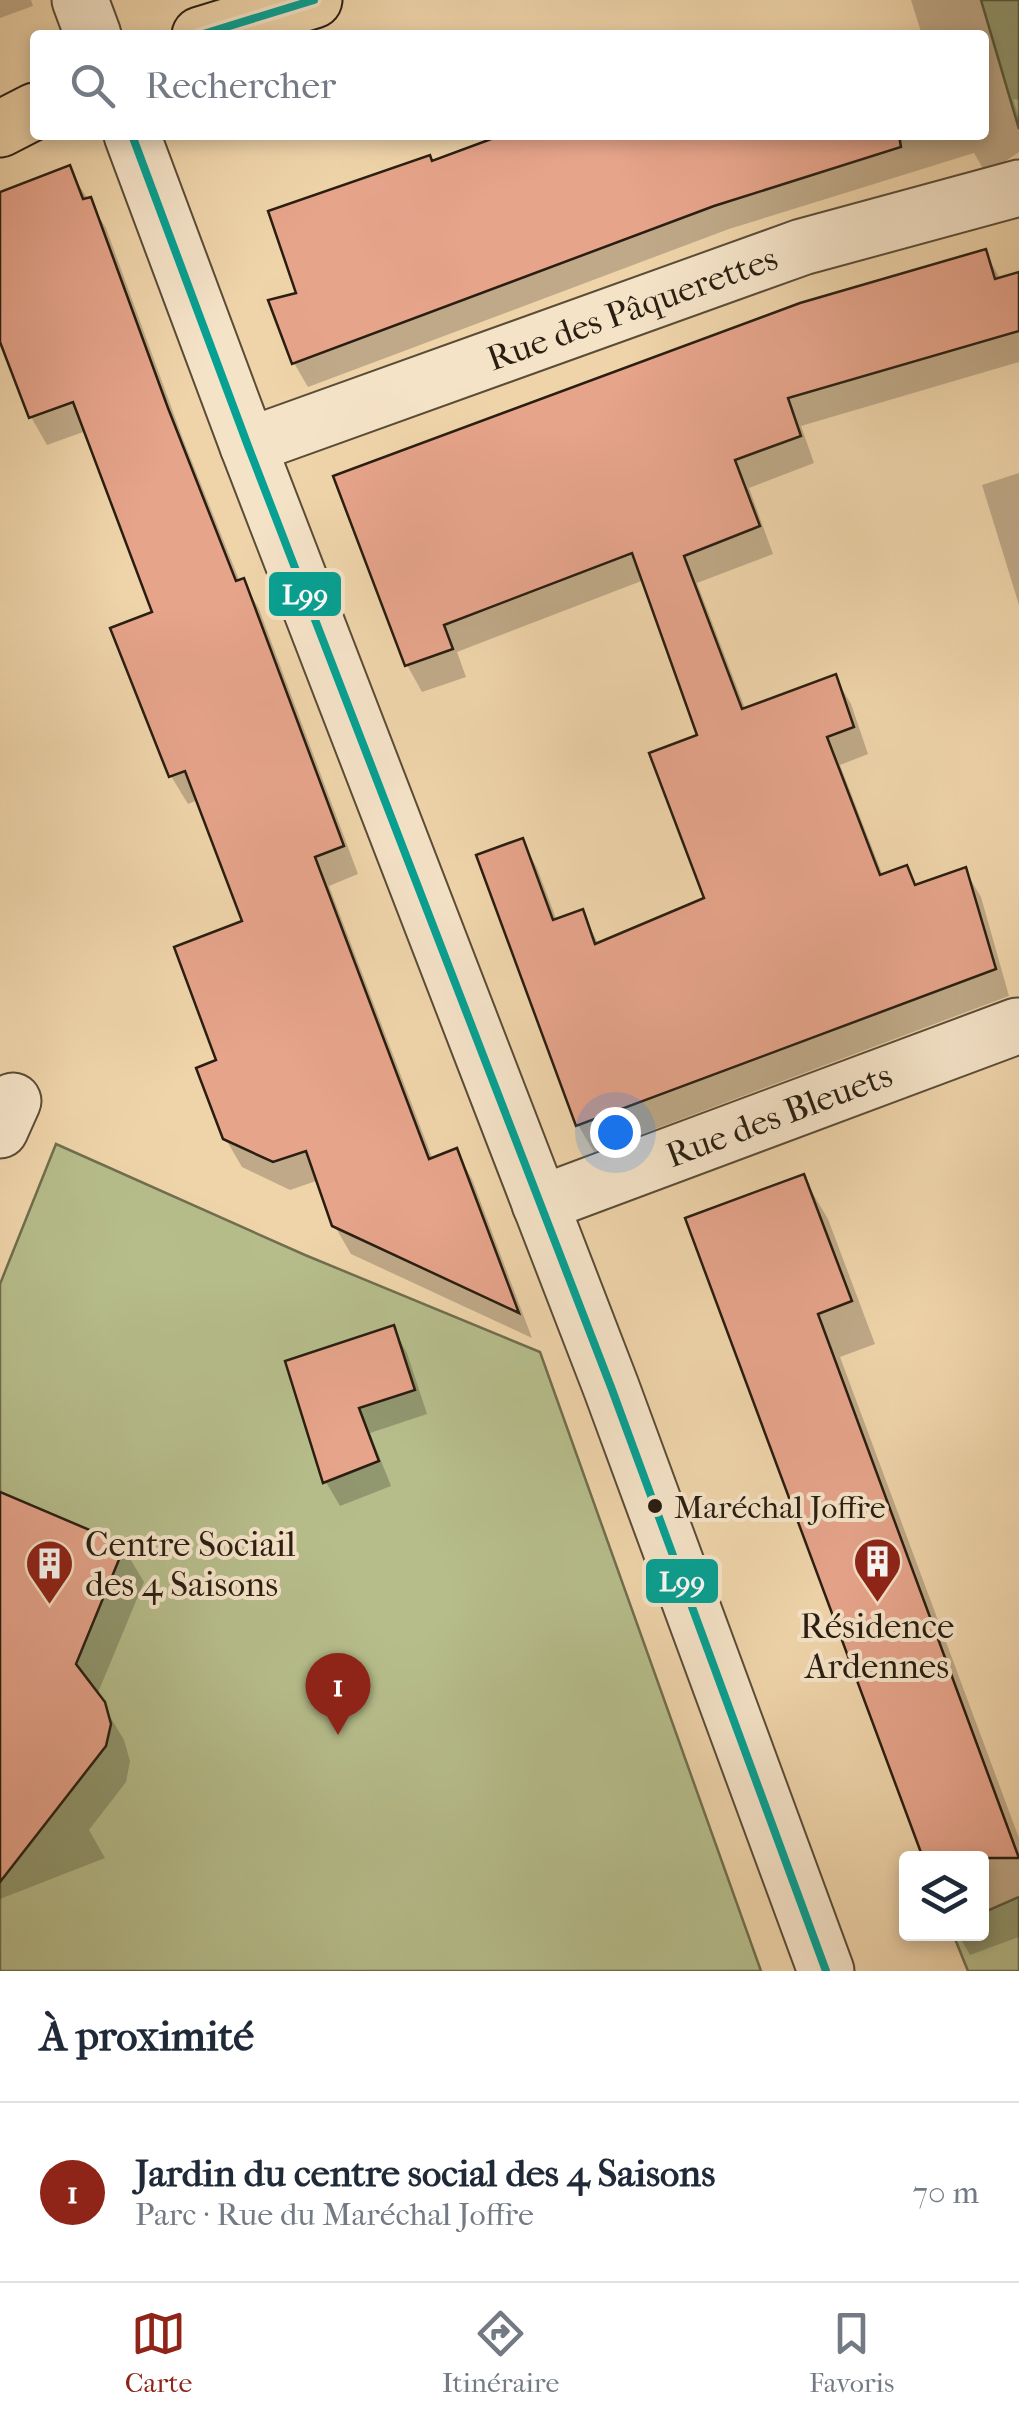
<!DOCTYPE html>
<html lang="fr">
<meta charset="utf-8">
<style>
:root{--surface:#fff;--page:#f6f6f7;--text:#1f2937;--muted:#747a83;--line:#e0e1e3;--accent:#8f2418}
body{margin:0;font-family:"IM FELL French Canon",serif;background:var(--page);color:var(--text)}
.controls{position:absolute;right:30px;bottom:30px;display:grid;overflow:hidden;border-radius:10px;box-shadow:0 5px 15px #0003}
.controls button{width:90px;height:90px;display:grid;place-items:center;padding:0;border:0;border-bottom:2px solid var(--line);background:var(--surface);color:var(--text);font:50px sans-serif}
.you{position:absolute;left:615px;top:1132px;width:35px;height:35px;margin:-25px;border:8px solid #fff;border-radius:50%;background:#1a73e8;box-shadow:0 0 0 15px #1a73e833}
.badge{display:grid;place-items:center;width:65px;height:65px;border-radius:50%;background:var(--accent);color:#fff;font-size:32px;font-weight:700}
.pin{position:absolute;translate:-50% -82px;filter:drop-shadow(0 2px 5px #0008)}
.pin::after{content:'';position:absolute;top:52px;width:35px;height:30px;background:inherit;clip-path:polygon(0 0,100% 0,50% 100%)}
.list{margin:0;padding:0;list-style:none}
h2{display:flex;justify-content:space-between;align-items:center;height:130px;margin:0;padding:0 40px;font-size:42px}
h2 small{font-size:32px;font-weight:400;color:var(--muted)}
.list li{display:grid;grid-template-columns:65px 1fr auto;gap:30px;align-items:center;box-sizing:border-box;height:180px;padding:0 40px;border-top:2px solid var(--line)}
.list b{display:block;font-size:38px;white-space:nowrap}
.list p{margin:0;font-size:32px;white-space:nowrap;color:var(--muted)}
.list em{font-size:32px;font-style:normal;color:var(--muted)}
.icon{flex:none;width:55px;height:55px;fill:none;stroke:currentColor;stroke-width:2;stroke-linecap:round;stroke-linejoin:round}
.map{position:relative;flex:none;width:1019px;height:1971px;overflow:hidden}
.search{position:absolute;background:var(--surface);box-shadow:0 5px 15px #0003;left:30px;right:30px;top:30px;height:110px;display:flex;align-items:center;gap:25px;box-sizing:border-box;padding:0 35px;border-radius:10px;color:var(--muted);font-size:38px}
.sheet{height:310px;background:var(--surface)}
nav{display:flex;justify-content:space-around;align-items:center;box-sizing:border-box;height:140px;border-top:2px solid var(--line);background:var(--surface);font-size:28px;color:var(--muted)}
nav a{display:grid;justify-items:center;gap:5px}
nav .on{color:var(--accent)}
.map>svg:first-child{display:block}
.green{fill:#b6bd8b;stroke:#706e4e;stroke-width:2.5}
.shadow{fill:#0003}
.building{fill:#e6a48b;stroke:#291e11;stroke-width:2.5}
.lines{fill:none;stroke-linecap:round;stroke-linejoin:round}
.street-casing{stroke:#5a4c37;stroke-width:59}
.primary-casing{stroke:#291e11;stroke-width:59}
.street{stroke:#f5e3c8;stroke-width:55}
.primary{stroke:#efd4aa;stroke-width:55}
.bus-1-casing{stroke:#f5e3c8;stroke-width:15}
.bus-1{stroke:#06a193;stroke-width:8}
.bus-dot{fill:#291e11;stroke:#f5e3c8;stroke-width:4}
.labels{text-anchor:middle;stroke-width:8;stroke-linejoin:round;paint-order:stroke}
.bus-label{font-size:32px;fill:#291e11;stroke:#f5e3c8;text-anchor:start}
.street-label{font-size:35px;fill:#291e11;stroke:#f5e3c8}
.poi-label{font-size:35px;fill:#291e11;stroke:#f5e3c8;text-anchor:start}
.line-badge{stroke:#f5e3c8;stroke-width:4}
.badge-label{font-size:28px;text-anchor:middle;font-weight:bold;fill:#fff}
</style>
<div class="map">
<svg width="1019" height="1971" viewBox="0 0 1019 1971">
<rect width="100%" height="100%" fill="#efd4aa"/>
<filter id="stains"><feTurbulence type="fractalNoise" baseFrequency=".002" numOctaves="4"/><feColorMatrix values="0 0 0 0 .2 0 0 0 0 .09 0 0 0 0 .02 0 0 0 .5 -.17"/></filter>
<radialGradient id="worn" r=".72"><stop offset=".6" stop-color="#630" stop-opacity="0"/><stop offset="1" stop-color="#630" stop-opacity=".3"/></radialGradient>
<!-- green -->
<g class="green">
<path d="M 981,0 L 1019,0 L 1019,129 Z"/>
<path d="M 56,1144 L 305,1255 L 540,1352 L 761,1971 L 0,1971 L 0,1284 Z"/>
<path d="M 1019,1897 L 1019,1971 L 968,1971 L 953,1934 L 982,1934 L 982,1913 Z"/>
</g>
<!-- shadow -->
<g class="shadow">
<path d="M 0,0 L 31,0 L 33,6 L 0,18 Z"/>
<path d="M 911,0 L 1019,0 L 1019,100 L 1013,99 L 1019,118 L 1019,152 L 986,174 L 974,153 L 729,229 L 308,387 L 294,363 L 299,294 L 432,163 L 509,135 L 984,135 L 984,35 L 912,35 L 921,32 Z"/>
<path d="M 68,168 L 106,228 L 183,439 L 240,582 L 243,581 L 259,609 L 358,874 L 329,886 L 433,1160 L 456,1151 L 472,1179 L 532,1338 L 351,1254 L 334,1225 L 319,1180 L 290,1190 L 242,1167 L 225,1138 L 219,1062 L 245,923 L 198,800 L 188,804 L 171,776 L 156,614 L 86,431 L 47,445 L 31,417 L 0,335 L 0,194 Z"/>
<path d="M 985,252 L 1001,280 L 1019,274 L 1019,362 L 801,426 L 814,463 L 749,488 L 773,554 L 697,583 L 746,711 L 835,677 L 851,704 L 868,754 L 840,765 L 883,876 L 905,868 L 917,887 L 965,870 L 981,897 L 1009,996 L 594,1152 L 578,1125 L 522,841 L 537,868 L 557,921 L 582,912 L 599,945 L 707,899 L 701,736 L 644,580 L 457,652 L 466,677 L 422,692 L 407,665 L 336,478 Z"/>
<path d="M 1019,473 L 1019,605 L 982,485 Z"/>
<path d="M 803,1177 L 828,1219 L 875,1344 L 840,1357 L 1019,1838 L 1019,1937 L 970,1955 L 958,1934 L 982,1934 L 982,1858 L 926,1858 L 688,1220 Z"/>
<path d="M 393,1328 L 407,1353 L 427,1414 L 370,1433 L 391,1486 L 340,1506 L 326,1482 Z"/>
<path d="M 0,1524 L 123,1547 L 144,1582 L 97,1695 L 124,1740 L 130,1761 L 126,1782 L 89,1830 L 105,1858 L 0,1899 Z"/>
</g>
<!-- building -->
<g class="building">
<path d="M 502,135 L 899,135 L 901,147 L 714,206 L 292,364 L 268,300 L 296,293 L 268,211 L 430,155 L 432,161 Z"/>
<path d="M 70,165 L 83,199 L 91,197 L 168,408 L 236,581 L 244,578 L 344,846 L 315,857 L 429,1159 L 457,1148 L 519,1313 L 332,1226 L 306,1151 L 273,1162 L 223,1139 L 196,1068 L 216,1060 L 174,947 L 242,921 L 185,771 L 169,777 L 110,628 L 152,612 L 73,402 L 29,418 L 0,342 L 0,192 Z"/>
<path d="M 986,249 L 995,279 L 1019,272 L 1019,331 L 788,398 L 801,436 L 735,460 L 760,526 L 684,556 L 742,709 L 836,674 L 854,727 L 827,737 L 880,875 L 907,865 L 915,885 L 966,867 L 996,969 L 576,1126 L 476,855 L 523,838 L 553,920 L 583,909 L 595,944 L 704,898 L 649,753 L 697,735 L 632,553 L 444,625 L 453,649 L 405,666 L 333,476 L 800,303 Z"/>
<path d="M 804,1174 L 852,1301 L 818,1314 L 1019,1858 L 923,1858 L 685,1218 Z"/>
<path d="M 394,1325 L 415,1390 L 359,1408 L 379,1461 L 323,1483 L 285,1361 Z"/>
<path d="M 0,1492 L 125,1545 L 76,1664 L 105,1702 L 111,1724 L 106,1746 L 0,1882 Z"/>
</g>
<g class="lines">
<defs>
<g id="street">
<path d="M 80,0 L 93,35"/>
<path d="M 132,135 L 248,446 L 611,1387 L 826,1971"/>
<path id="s1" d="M 248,446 L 802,247 L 1019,188"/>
<path d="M 0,1130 L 13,1101"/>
<path id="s2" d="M 540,1204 L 1017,1026"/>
</g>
<g id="primary">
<path d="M 200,35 L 314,0"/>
<path d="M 0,129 L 35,111"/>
</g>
</defs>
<!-- street casing -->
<use href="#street" class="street-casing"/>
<!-- primary casing -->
<use href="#primary" class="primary-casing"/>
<!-- street -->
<use href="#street" class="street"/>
<!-- primary -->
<use href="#primary" class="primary"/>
<defs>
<g id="bus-1">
<path d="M 200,35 L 314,0"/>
<path d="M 132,135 L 248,446 L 611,1387 L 826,1971"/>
</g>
</defs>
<!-- bus-1 casing -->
<use href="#bus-1" class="bus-1-casing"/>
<!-- bus-1 -->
<use href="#bus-1" class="bus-1"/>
</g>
<!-- icons -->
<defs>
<symbol id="building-pin" viewBox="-11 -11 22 30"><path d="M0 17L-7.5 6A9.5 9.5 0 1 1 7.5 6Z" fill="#8f2418" stroke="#f5e3c8"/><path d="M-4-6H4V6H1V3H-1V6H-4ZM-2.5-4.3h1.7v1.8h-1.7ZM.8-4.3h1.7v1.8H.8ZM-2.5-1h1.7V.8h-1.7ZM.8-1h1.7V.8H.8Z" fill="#fff"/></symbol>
</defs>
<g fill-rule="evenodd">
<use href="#building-pin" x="850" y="1534" width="55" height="75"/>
<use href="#building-pin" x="22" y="1536" width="55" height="75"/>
</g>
<!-- markers -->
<circle class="bus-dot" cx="655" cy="1506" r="9"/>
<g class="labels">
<!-- bus labels -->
<g class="bus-label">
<text x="674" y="1518">Maréchal Joffre</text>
</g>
<!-- street labels -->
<g class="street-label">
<text dy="12" stroke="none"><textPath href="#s1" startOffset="408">Rue des Pâquerettes</textPath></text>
<text dy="12" stroke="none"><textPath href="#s2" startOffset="255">Rue des Bleuets</textPath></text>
</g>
<!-- poi labels -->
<g class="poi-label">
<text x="85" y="1556">Centre Sociail<tspan x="85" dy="40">des 4 Saisons</tspan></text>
<text x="877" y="1638" text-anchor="middle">Résidence<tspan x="877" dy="40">Ardennes</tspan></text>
</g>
</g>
<g class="line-badge">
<rect x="267" y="570" width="76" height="48" rx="10" fill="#06a193"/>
<rect x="644" y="1557" width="76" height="48" rx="10" fill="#06a193"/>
</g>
<g class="badge-label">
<text x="305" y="604">L99</text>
<text x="682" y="1591">L99</text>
</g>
<rect width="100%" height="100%" filter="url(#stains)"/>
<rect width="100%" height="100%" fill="url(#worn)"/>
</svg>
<div class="controls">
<button><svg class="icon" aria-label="layers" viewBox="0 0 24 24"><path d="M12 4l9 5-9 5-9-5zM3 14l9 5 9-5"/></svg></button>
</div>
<div class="you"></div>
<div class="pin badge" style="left:338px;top:1735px">1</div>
<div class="search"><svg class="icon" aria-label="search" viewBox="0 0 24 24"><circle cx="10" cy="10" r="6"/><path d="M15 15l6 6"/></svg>Rechercher</div>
</div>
<section class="sheet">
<h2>À proximité<small></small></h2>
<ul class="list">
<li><span class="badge">1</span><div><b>Jardin du centre social des 4 Saisons</b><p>Parc · Rue du Maréchal Joffre</p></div><em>70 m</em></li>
</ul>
</section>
<nav>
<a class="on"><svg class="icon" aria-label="map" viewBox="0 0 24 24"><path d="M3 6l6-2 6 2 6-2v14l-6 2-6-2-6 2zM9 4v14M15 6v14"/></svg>Carte</a>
<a><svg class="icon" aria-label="directions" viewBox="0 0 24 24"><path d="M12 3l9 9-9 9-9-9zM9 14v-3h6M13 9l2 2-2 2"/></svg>Itinéraire</a>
<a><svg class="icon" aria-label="saved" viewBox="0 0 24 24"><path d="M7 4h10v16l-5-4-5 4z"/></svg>Favoris</a>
</nav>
